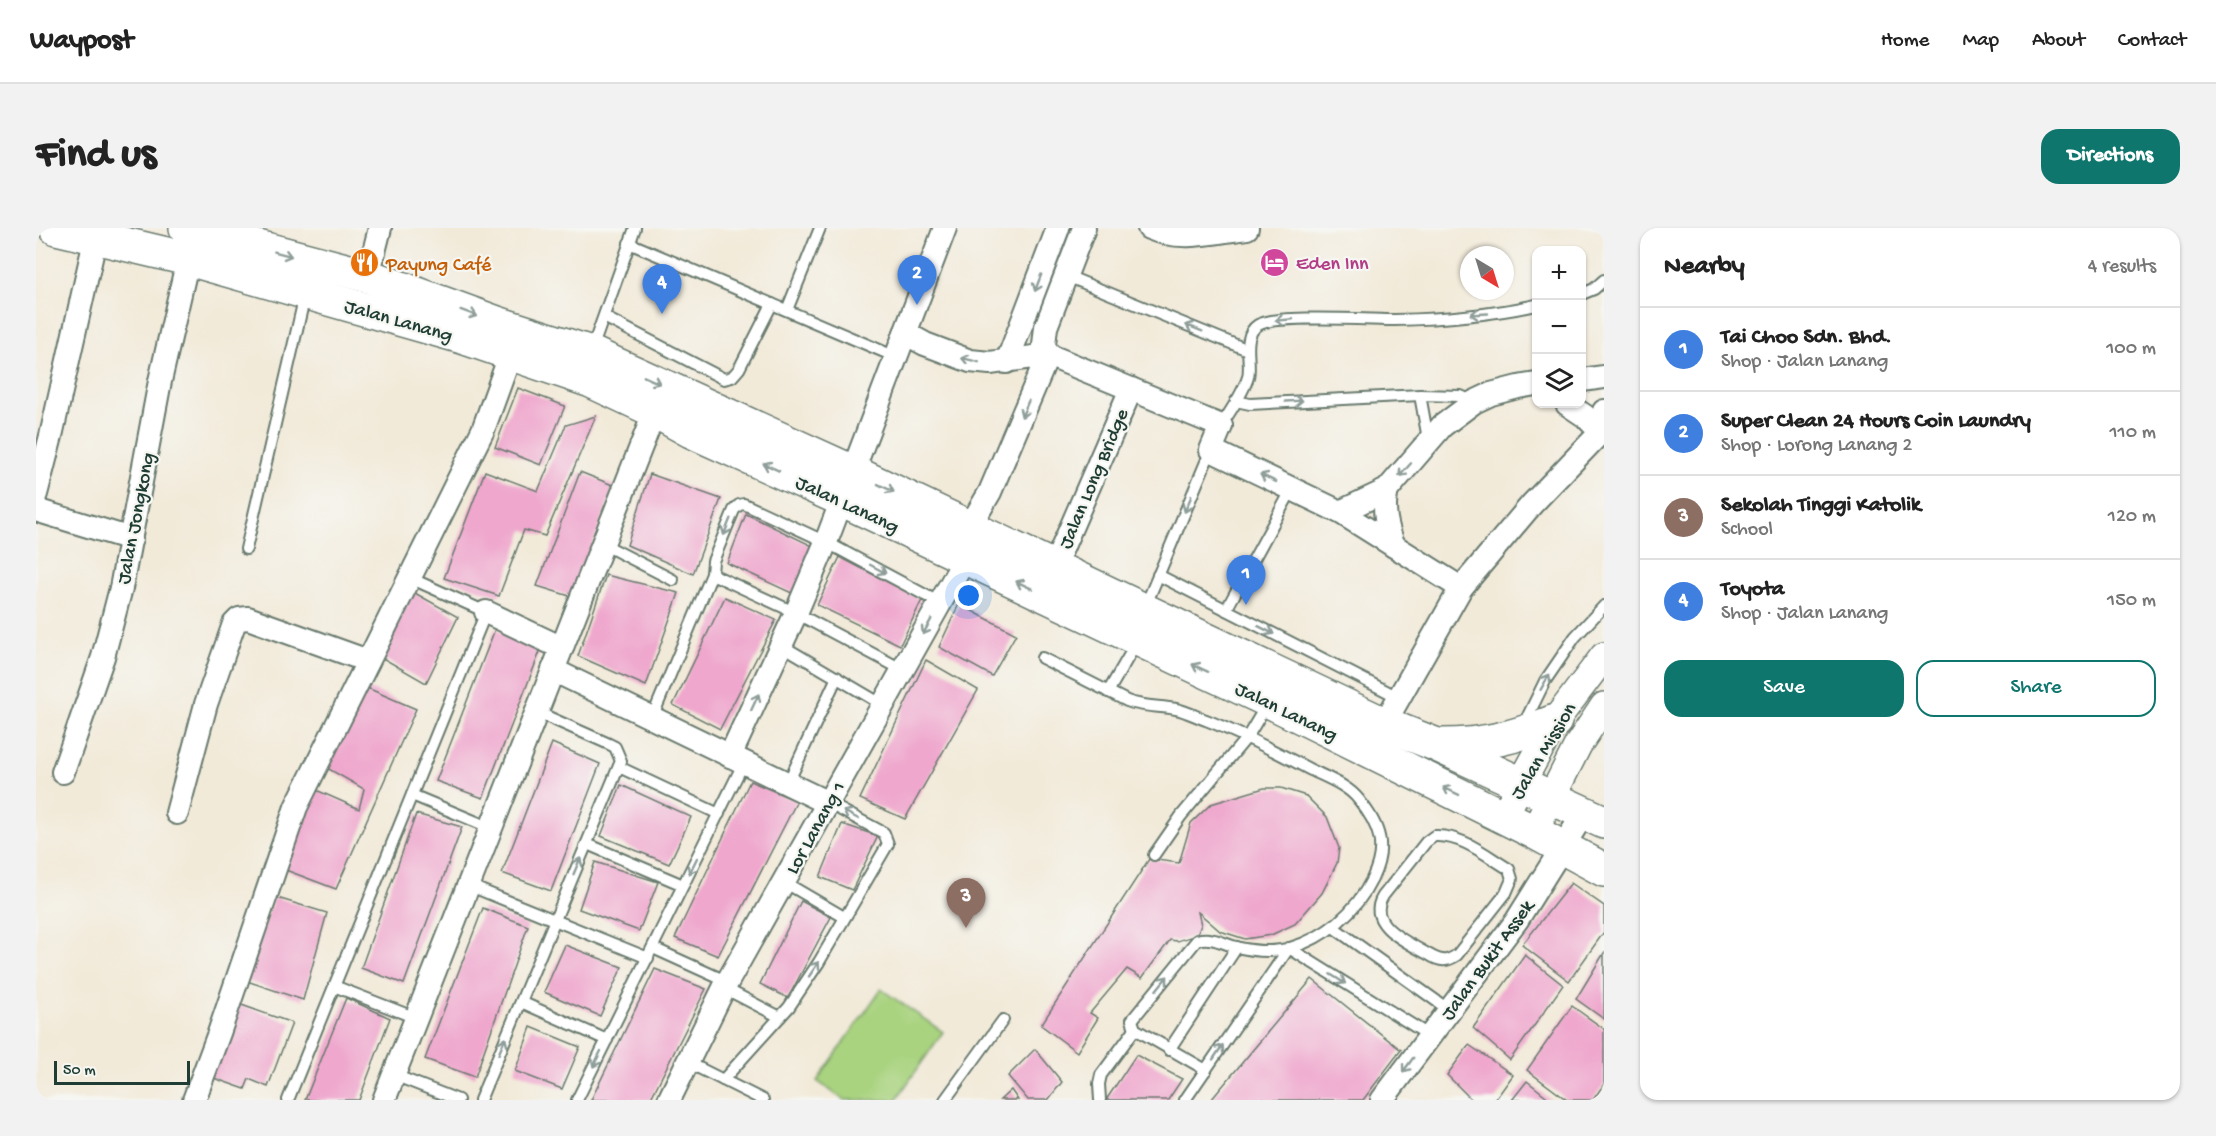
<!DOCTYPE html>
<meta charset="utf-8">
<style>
:root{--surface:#fff;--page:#f2f2f2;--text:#222;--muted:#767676;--line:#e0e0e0;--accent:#0f766e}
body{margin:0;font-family:"Gochi Hand",sans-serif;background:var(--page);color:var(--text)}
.controls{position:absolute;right:18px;top:18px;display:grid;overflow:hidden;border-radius:12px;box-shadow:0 2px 4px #0004}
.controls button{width:54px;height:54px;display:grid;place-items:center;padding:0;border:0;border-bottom:2px solid var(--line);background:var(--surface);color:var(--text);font:30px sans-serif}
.compass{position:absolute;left:1424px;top:18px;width:54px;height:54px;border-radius:50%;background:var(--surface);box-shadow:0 2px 4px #0004;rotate:142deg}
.scale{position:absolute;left:18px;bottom:15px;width:136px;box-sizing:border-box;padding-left:6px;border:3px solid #1f3d34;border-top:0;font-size:16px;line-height:21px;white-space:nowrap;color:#1f3d34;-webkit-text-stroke:4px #f6f6f2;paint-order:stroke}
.you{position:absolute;left:933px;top:368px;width:21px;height:21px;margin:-15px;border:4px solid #fff;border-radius:50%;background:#1a73e8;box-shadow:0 0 0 9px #1a73e833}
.badge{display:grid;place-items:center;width:39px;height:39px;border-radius:50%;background:var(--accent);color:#fff;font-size:20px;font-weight:700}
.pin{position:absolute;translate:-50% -50px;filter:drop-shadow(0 2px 3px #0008)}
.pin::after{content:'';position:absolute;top:32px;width:21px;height:18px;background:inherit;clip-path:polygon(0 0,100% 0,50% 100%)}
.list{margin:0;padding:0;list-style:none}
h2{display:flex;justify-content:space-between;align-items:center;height:78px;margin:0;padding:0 24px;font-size:26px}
h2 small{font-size:20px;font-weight:400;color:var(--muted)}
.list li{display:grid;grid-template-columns:39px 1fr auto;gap:18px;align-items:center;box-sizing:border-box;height:84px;padding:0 24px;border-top:2px solid var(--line)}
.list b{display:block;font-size:22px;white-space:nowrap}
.list p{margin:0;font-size:20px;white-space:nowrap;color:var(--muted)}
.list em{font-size:20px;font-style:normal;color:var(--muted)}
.actions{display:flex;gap:12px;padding:18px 24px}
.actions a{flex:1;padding:14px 0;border:2px solid var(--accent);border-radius:18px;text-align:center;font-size:21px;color:var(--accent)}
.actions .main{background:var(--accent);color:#fff}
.icon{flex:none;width:33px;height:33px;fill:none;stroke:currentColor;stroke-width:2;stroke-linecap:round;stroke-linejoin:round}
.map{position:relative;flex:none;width:1568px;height:872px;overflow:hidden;border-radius:18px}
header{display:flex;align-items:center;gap:36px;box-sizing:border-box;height:84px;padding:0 30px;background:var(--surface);border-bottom:2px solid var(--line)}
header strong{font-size:28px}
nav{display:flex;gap:33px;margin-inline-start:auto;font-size:21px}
.intro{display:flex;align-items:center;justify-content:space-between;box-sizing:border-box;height:144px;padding:0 36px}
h1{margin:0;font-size:42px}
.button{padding:15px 27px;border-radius:18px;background:var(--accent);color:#fff;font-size:21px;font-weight:700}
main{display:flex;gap:36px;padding:0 36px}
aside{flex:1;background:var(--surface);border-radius:18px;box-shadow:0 2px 4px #0004}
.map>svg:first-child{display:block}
.grass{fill:#a9d37f;stroke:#64885a;stroke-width:1.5}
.building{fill:#efa7cd}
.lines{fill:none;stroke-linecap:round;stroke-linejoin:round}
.service-casing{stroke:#697a6e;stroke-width:14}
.minor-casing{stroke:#697a6e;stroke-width:26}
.tertiary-casing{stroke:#697a6e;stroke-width:30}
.primary-casing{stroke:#697a6e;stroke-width:36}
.service{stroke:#fff;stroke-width:10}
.minor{stroke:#fff;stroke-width:22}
.tertiary{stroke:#fff;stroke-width:27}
.primary{stroke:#fff;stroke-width:33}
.oneway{stroke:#8f9e9a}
.labels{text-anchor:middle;stroke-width:4.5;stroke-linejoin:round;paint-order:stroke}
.hotel-label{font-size:20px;fill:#b23c85;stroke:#f6f6f2;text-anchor:start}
.food-label{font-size:20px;fill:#c56008;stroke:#f6f6f2;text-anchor:start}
.street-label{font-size:20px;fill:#1f3d34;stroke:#f6f6f2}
</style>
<header>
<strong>Waypost</strong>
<nav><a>Home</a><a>Map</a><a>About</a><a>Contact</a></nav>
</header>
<div class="intro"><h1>Find us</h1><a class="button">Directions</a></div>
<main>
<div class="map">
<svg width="1568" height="872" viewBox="0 0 1568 872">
<rect width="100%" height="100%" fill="#f6f6f2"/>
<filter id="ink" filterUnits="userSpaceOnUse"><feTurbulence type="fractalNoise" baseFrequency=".0167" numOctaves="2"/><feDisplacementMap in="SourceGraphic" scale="12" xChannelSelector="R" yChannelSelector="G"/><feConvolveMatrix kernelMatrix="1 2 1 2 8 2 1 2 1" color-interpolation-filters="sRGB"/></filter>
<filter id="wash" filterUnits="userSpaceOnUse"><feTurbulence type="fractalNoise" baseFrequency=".008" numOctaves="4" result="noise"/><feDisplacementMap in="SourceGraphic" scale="24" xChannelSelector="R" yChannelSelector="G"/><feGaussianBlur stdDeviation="1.35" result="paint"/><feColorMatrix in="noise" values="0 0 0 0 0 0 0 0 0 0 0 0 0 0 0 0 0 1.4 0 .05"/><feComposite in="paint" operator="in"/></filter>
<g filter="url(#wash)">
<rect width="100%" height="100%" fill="#f2ead9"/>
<!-- grass -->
<path class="grass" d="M 845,761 L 907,804 L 860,872 L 808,872 L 781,853 Z"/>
<g id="blocks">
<!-- building -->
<g class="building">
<path d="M 482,160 L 529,178 L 505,237 L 459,219 Z"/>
<path d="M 560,188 L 509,308 L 488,302 L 463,368 L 408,350 L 449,243 L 502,263 L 530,197 Z"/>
<path d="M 544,244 L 579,258 L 537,369 L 501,358 Z"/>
<path d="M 614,246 L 685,271 L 657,346 L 591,317 Z"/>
<path d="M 710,286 L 783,321 L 760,367 L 691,335 Z"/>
<path d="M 804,329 L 886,372 L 864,417 L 781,377 Z"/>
<path d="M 570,347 L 643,365 L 610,458 L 542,428 Z"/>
<path d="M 377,364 L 422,389 L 390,455 L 343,428 Z"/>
<path d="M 689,369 L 740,392 L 684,501 L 637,477 Z"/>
<path d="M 923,376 L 980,406 L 956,448 L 903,419 Z"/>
<path d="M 459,401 L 507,416 L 447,570 L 400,553 Z"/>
<path d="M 890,432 L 942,462 L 869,591 L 824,571 Z"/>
<path d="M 329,459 L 380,481 L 300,661 L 247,641 L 278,561 L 323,581 L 328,561 L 291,540 Z"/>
<path d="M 516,515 L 564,536 L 515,663 L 466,645 Z"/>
<path d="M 714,553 L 761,573 L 682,728 L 639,710 Z"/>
<path d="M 585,557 L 655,589 L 633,636 L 565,608 Z"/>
<path d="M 1228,560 L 1245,560 L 1270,568 L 1291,589 L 1303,620 L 1301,635 L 1286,665 L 1259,696 L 1235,707 L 1209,711 L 1184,703 L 1162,684 L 1165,697 L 1161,707 L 1141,713 L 1134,712 L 1106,750 L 1091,741 L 1054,785 L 1062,790 L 1041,824 L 1005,797 L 1113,631 L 1143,635 L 1155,595 L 1175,576 Z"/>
<path d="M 380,586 L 426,599 L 368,756 L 325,740 Z"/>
<path d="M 806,596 L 842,608 L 816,662 L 784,649 Z"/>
<path d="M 559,634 L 622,654 L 603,703 L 543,681 Z"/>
<path d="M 1535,655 L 1568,678 L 1568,704 L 1533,753 L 1486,717 Z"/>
<path d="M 238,669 L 291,685 L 267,772 L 208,752 Z"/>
<path d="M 765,673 L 795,689 L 752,770 L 724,756 Z"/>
<path d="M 447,680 L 492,698 L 439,849 L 389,831 Z"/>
<path d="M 529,717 L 586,739 L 564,788 L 508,764 Z"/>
<path d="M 1568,725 L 1568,791 L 1540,771 Z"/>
<path d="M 1489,727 L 1527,757 L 1474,832 L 1437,800 Z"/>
<path d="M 619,741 L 670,761 L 614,872 L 555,872 Z"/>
<path d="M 1276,751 L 1365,822 L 1327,872 L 1230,872 L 1227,870 L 1225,872 L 1175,872 Z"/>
<path d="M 310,770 L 354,790 L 323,872 L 269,872 Z"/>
<path d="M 200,775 L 256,795 L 232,859 L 213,851 L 209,861 L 172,848 Z"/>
<path d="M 1536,778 L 1568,801 L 1568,856 L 1557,872 L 1531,872 L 1491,842 Z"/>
<path d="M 495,799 L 544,819 L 526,861 L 479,843 Z"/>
<path d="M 1433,817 L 1477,847 L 1459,872 L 1436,872 L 1411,847 Z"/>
<path d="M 999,821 L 1026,854 L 1012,872 L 992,872 L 972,848 Z"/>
<path d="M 1100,827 L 1146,851 L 1132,872 L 1070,872 Z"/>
<path d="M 1491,853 L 1515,872 L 1476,872 Z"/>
<path d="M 975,862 L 982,872 L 964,872 Z"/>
</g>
</g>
</g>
<g filter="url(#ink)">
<use href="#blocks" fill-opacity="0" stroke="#697a6e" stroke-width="1.5"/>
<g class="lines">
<defs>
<g id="service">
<path d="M 593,15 L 860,129"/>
<path d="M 1031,48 L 1212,122"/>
<path d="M 1546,66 L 1558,61 L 1568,52"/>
<path d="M 751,82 L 784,0"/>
<path d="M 568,89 L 688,151 L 696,149 L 703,141 L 736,76"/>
<path d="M 556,121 L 599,0"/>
<path d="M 1384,167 L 1392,211"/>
<path d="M 1200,173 L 1214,176 L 1384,167 L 1425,168 L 1438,174"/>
<path d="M 1185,198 C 1194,183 1207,166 1212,149 C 1216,134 1205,108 1222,97 C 1239,86 1334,92 1359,92 C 1406,91 1455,87 1500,77"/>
<path d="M 567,316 L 637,352"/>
<path d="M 210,321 L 269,67"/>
<path d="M 676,346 L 760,385 L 867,442"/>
<path d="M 1122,347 L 1364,470"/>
<path d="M 1109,379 L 1175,222"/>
<path d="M 1190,382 L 1256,261"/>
<path d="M 745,417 L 847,477"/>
<path d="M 1006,430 L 1091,473 C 1107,479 1124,478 1140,481 C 1150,483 1161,489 1170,492 C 1206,506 1239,523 1273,541 C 1289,549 1312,557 1323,572 C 1345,599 1351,620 1336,651 C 1320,684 1289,710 1254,720 C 1237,725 1217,723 1200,719 C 1186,715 1175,708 1161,712 L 1096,792 L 1099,801 L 1170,842"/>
<path d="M 1072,464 L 1101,414"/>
<path d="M 616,490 L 676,346 L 677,333 L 698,282 L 703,277 L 708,276 L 790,314 L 904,375"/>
<path d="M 1487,498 L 1509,453 L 1539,409 L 1568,378"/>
<path d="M 583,539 L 683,586"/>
<path d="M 752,555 L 801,449"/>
<path d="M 376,567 L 455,600"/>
<path d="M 1398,608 C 1425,606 1451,628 1473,641 L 1476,651 L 1470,665 L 1421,727 C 1412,733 1407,734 1397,729 C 1376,716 1328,698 1347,668 L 1390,614 Z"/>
<path d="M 551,616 L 647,657"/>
<path d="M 1118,627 L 1145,588 L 1212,508 L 1231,476"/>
<path d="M 748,654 L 808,689"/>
<path d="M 432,657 L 612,730"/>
<path d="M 1297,699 L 1413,782"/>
<path d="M 617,720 L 692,754"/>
<path d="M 298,758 L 380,790"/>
<path d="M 688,760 L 744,789"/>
<path d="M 485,774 L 571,812"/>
<path d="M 1133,822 L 1201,719"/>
<path d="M 651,834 L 727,872"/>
<path d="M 358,847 L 422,872"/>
<path d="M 687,852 L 753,779 L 783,734 L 852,616 L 848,605 L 792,575"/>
<path d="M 252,872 L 450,384 L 374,350"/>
<path d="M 444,872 L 585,533 L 579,519 L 573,516 L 501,484"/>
<path d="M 541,872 L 708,534"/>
<path d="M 909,872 L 967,792"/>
<path d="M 1064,872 L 1063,856 L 1065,847 L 1099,801"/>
<path d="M 1149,872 L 1253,720 L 1394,808"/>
</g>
<g id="minor">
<path d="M 1113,0 C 1144,14 1179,4 1211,0"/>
<path d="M 332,48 L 344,0"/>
<path d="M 869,105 L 889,116 L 934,133 L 954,135 L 1012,127 L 1185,198 L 1175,222 L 1304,284 L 1425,360"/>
<path d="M 971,134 L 1022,0"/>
<path d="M 1546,152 L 1568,149"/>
<path d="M 1531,176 L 1549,188 L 1565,204"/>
<path d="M 1351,262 C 1346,282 1351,300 1358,318"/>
<path d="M 0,266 L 15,208 L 60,8"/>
<path d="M 0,278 L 3,283 L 95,311"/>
<path d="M 1304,284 L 1351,262 L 1406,198 L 1438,174 L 1455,166 L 1482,159 L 1500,156"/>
<path d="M 933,300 L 954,264 L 1012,127 L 1008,117 L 1010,99 L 1048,0"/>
<path d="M 1018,339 L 1095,161"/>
<path d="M 450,384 L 526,420"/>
<path d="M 517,442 L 792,575"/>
<path d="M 1348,496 L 1425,360 L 1496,276 L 1565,204 L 1568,183"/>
<path d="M 694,528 L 760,385 L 790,314 L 909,0"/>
<path d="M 27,544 L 67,429 L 85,360 L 124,153 L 152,31"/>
<path d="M 141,585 L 170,476 L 198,396 L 203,391 L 212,390 L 332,433"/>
<path d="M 158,872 L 183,805 L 260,579 L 447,202 L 475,125"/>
<path d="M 348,872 L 619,183"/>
<path d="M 633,872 L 688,760 L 930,329"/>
<path d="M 1346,872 L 1481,692 L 1548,585"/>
</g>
<g id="tertiary">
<path d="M 1467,589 L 1519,493 L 1568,428"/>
<path d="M 1498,604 L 1542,517 L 1568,478"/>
</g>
<g id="primary">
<path d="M 20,0 L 152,31 L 426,109 L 555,153 L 619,183 L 655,203 L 807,272 L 1233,473 L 1498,604 L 1568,642"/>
<path d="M 150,0 L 332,48 L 461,95 L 555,125 L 817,244 L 1348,496 L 1401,517 L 1568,594"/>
<path d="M 1406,517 C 1449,517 1479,509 1519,493"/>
</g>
</defs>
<!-- service casing -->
<use href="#service" class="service-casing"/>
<!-- minor casing -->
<use href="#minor" class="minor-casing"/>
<!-- tertiary casing -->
<use href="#tertiary" class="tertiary-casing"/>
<!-- primary casing -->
<use href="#primary" class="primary-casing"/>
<!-- service -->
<use href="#service" class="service"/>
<!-- minor -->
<use href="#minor" class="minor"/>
<!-- tertiary -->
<use href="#tertiary" class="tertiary"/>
<!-- primary -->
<use href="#primary" class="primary"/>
</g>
<!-- one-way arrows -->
<defs><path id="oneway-shaft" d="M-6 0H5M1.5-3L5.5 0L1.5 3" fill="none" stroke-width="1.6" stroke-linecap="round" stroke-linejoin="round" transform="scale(1.5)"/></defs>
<g class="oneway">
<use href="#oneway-shaft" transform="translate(247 26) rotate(15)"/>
<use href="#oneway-shaft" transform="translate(1002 55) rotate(111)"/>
<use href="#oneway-shaft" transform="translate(433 85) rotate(20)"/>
<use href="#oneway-shaft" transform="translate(1443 86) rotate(177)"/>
<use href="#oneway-shaft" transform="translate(1248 92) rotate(175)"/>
<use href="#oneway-shaft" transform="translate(1158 100) rotate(-158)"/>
<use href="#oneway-shaft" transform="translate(934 132) rotate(-166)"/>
<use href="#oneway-shaft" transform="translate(616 152) rotate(24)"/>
<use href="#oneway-shaft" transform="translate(1258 173) rotate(-3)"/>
<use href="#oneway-shaft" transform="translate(989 181) rotate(113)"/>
<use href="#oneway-shaft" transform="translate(735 239) rotate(-154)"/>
<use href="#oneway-shaft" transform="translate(1369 242) rotate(132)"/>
<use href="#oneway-shaft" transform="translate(1232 250) rotate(-154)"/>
<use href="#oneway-shaft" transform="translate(850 260) rotate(26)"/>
<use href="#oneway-shaft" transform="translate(1152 276) rotate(113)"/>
<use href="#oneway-shaft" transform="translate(691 299) rotate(112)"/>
<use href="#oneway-shaft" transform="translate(842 341) rotate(28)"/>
<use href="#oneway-shaft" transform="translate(988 357) rotate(-155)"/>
<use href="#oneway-shaft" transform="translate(891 399) rotate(119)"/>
<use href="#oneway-shaft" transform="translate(1230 402) rotate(27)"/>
<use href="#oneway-shaft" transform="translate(1164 440) rotate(-155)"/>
<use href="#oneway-shaft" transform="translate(1509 454) rotate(-60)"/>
<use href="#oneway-shaft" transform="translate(719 474) rotate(-65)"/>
<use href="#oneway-shaft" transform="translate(1415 563) rotate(-154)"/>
<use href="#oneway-shaft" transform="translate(815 587) rotate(-152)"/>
<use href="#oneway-shaft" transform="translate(541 638) rotate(-67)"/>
<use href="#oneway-shaft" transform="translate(657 638) rotate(116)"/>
<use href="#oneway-shaft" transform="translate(778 741) rotate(-56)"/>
<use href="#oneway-shaft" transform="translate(1302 751) rotate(32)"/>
<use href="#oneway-shaft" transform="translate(1126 755) rotate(-51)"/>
<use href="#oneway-shaft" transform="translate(466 818) rotate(-67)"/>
<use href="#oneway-shaft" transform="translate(1182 824) rotate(-56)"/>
<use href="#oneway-shaft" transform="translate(561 831) rotate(116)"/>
<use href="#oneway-shaft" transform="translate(1372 837) rotate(126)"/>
</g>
</g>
<!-- icons -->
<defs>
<symbol id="hotel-disc" viewBox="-11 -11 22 22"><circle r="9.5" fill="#d1479c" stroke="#f6f6f2"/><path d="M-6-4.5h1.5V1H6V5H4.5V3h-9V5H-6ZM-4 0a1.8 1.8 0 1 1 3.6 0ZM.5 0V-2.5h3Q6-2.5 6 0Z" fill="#fff"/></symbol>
<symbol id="restaurant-disc" viewBox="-11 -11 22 22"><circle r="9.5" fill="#e8710a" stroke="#f6f6f2"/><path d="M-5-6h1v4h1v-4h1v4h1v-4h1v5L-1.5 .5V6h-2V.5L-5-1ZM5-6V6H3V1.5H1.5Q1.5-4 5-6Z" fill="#fff"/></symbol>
</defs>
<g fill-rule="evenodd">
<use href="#hotel-disc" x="1222" y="18" width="33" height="33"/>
<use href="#restaurant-disc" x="312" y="18" width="33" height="33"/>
</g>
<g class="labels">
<!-- hotel labels -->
<g class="hotel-label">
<text x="1260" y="41">Eden Inn</text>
</g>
<!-- food labels -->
<g class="food-label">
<text x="350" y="42">Payung Café</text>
</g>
<!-- street labels -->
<g class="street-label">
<text transform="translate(363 91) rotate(16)" y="7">Jalan Lanang</text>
<text transform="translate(1056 250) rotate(-67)" y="7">Jalan Long Bridge</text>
<text transform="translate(812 275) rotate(25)" y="7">Jalan Lanang</text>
<text transform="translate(98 290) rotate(-79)" y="7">Jalan Jongkong</text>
<text transform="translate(1251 482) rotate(26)" y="7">Jalan Lanang</text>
<text transform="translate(1506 522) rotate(-59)" y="7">Jalan Mission</text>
<text transform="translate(778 599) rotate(-61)" y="7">Lor Lanang 1</text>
<text transform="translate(1450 731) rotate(-54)" y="7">Jalan Bukit Assek</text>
</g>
</g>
</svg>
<div class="controls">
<button>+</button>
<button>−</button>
<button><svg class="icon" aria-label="layers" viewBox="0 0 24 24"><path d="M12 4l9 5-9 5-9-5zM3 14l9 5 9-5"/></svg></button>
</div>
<svg class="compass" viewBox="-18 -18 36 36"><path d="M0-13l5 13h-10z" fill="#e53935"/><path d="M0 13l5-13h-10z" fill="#767676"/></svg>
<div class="scale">50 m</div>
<div class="you"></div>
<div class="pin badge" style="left:1210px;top:377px;background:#3f7fe0">1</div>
<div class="pin badge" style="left:881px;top:77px;background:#3f7fe0">2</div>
<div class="pin badge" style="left:930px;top:700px;background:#8d6e63">3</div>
<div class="pin badge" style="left:626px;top:86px;background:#3f7fe0">4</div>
</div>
<aside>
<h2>Nearby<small>4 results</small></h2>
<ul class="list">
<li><span class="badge" style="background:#3f7fe0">1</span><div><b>Tai Choo Sdn. Bhd.</b><p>Shop · Jalan Lanang</p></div><em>100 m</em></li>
<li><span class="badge" style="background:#3f7fe0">2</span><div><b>Super Clean 24 Hours Coin Laundry</b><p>Shop · Lorong Lanang 2</p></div><em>110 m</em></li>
<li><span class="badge" style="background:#8d6e63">3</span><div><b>Sekolah Tinggi Katolik</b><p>School</p></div><em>120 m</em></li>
<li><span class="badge" style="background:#3f7fe0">4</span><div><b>Toyota</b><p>Shop · Jalan Lanang</p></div><em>150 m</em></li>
</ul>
<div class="actions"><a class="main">Save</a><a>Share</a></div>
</aside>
</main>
